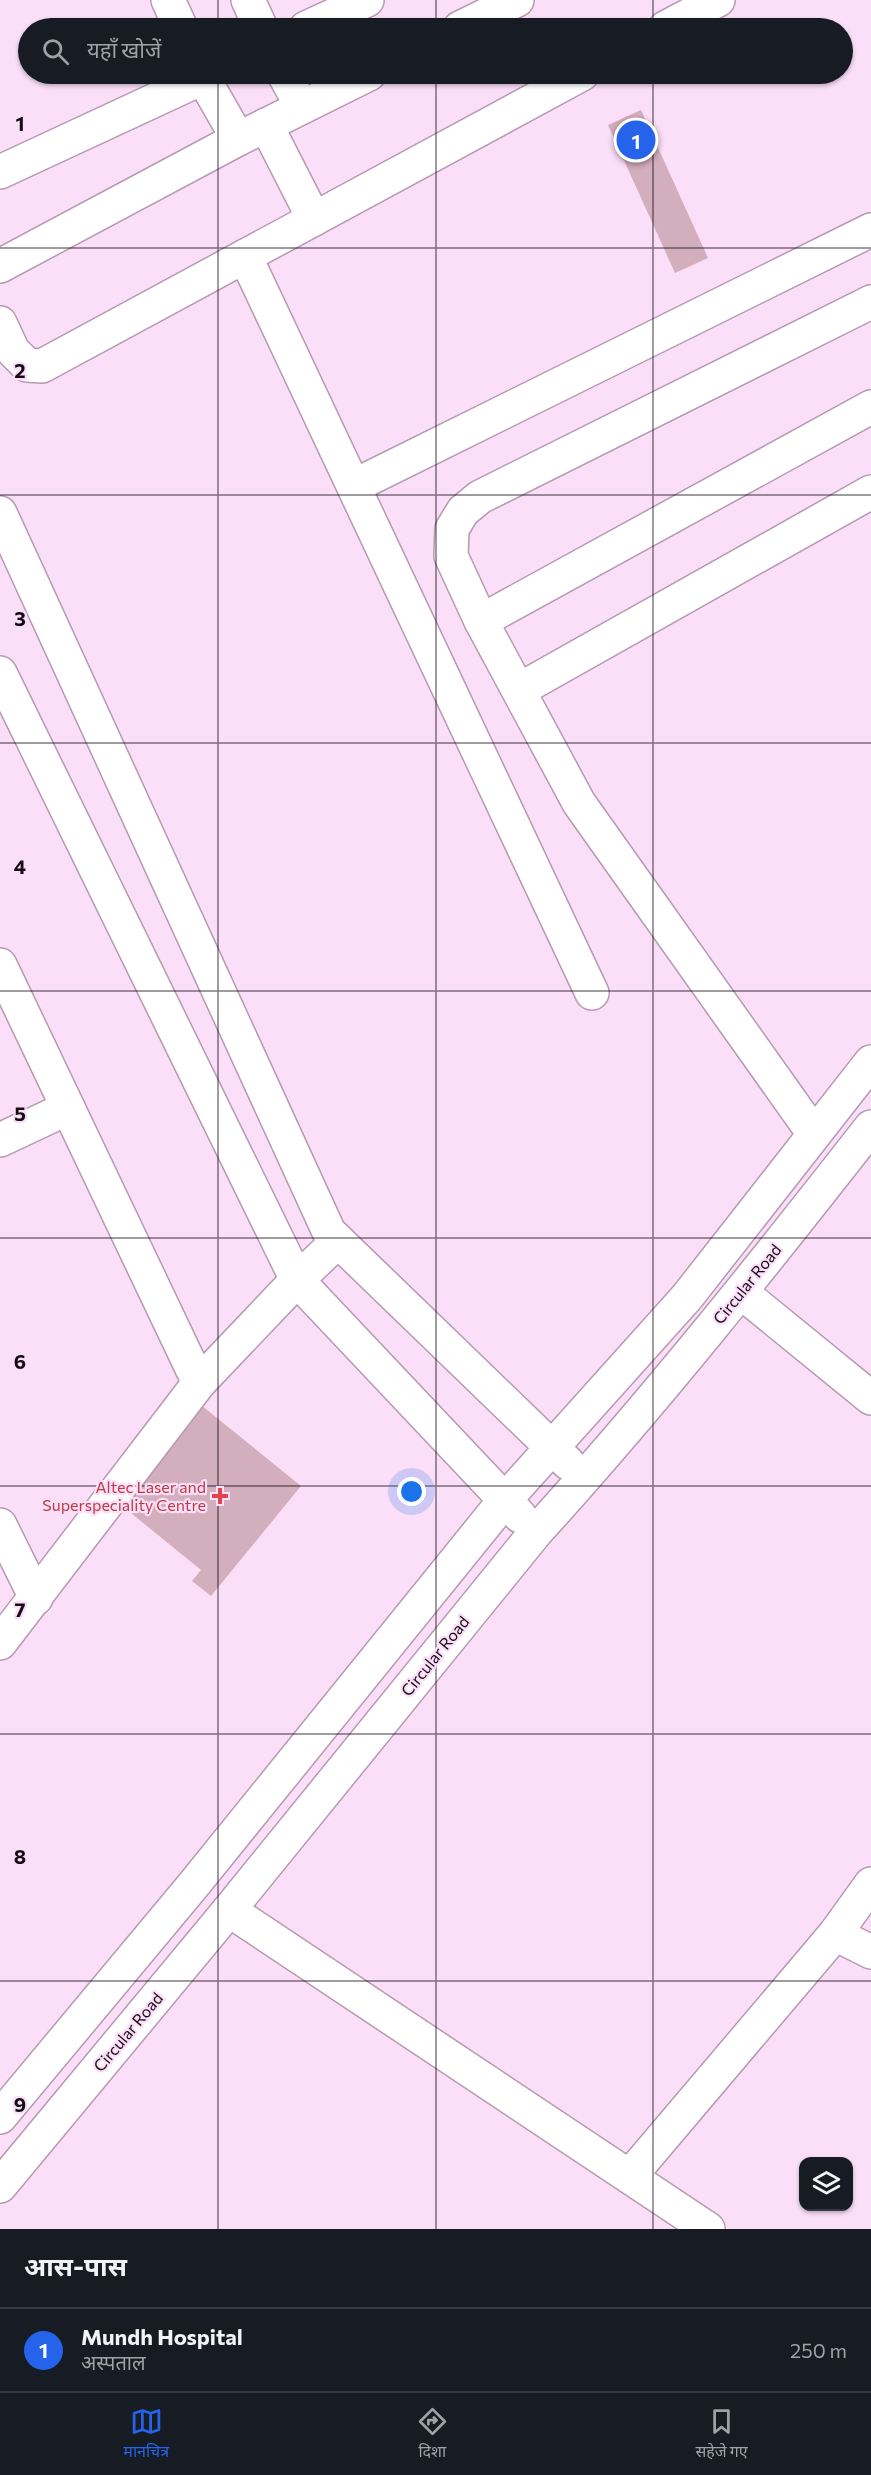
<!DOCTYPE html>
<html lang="hi">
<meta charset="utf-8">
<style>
:root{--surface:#171b24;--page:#20242c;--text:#f1f3f6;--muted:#9ea1a6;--line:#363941;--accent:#2563eb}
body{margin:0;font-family:Commissioner,"Noto Sans Devanagari",sans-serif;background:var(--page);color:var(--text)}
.controls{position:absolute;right:18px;bottom:18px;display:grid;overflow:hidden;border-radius:12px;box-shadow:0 2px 4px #0004}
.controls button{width:54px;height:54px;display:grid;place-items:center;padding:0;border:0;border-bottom:2px solid var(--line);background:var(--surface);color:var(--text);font:30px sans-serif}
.you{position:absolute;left:412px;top:1492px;width:21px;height:21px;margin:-15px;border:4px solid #fff;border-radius:50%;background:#1a73e8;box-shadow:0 0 0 9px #1a73e833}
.badge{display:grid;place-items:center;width:39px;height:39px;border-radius:50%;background:var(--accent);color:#fff;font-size:20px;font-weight:700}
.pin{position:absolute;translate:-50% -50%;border:3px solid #fff;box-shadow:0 2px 6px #0006}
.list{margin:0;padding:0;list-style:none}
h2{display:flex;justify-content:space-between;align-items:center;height:78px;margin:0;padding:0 24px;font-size:26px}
h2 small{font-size:20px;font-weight:400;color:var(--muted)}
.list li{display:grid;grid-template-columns:39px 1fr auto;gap:18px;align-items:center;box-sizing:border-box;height:84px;padding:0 24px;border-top:2px solid var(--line)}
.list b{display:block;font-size:22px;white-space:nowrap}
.list p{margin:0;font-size:20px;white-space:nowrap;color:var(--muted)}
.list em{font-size:20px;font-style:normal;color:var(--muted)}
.icon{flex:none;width:33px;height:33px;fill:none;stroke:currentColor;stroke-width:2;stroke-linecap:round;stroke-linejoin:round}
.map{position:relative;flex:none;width:871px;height:2229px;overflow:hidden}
.search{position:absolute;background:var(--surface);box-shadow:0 2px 4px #0004;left:18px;right:18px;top:18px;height:66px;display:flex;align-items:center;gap:15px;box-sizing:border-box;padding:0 21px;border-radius:33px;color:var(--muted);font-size:22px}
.sheet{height:162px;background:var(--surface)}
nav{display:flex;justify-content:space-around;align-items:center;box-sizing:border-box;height:84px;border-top:2px solid var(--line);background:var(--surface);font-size:16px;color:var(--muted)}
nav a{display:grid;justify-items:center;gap:3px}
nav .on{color:var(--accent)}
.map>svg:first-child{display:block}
.building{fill:#d3aebc}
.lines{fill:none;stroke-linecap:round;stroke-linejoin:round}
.minor-casing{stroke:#b59ab2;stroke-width:36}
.minor{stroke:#fff;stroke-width:33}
.grid{fill:none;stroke:#160c15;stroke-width:1.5;stroke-opacity:0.55}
.health-dot{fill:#e0444e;stroke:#fbdef8;stroke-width:2}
.labels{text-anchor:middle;stroke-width:4.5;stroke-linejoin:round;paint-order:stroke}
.street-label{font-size:16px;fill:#160c15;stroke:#fbdef8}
.health-label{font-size:16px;fill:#be3a42;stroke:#fbdef8;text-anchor:end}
.grid-label{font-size:20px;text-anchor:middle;font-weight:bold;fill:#160c15;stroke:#fbdef8;stroke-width:4.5;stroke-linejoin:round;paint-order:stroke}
</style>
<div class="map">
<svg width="871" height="2229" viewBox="0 0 871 2229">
<rect width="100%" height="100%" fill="#fbdef8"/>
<!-- building -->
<g class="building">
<path d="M 641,110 L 708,258 L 675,273 L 608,125 Z"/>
<path d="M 196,1401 L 301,1486 L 211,1596 L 192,1581 L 201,1570 L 115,1500 Z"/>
</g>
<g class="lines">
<defs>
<g id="minor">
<path d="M 168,0 L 181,28"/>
<path d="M 248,0 L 261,28"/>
<path d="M 306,28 L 367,0"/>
<path d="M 460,28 L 517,0"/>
<path d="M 665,28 L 718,0"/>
<path d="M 201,74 L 238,139"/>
<path d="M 284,74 L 302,107"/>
<path d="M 266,125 L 314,219"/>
<path d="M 0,172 L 211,74"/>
<path d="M 245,256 L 592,993"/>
<path d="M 0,266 L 238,139 L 369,74"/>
<path d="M 0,323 L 13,351 L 27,365 L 42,366 L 582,74"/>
<path d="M 354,486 L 871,230"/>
<path d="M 0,513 L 329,1232 L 568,1463"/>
<path d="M 481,621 L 871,407"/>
<path d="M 0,673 L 297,1280 L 520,1516"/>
<path d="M 519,690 L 871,492"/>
<path d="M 0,965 L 199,1383"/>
<path d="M 814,1134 L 579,803 L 481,621 L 451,556 L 452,529 L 463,511 L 480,497 L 871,302"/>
<path d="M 0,1140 L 68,1108"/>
<path d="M 741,1292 L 871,1398"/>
<path d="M 0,1525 L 36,1598"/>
<path d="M 0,1643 L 199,1383 L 297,1280 L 338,1241"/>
<path d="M 229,1910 L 708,2229"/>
<path d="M 835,1934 L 871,1952"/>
<path d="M 0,2117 L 195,1883 L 504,1501 L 687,1297 L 871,1062"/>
<path d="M 630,2176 L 835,1934 L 871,1884"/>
<path d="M 0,2186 L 229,1910 L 536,1532 C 654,1402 763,1265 871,1127"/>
</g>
</defs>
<!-- minor casing -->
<use href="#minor" class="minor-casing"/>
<!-- minor -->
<use href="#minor" class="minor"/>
</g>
<!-- grid -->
<path class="grid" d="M 218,0 L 218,28M 436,0 L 436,28M 653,0 L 653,28M 218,74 L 218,2229M 436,74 L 436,2229M 653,74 L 653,2229M 0,248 L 871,248M 0,495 L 871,495M 0,743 L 871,743M 0,991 L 871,991M 0,1238 L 871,1238M 0,1486 L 871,1486M 0,1734 L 871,1734M 0,1981 L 871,1981"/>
<!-- markers -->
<path class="health-dot" d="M217 1487h6v6h6v6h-6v6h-6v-6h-6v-6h6z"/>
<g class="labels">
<!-- street labels -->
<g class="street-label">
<text transform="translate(747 1284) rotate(-51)" y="6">Circular Road</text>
<text transform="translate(435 1656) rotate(-51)" y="6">Circular Road</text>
<text transform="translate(128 2032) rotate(-50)" y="6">Circular Road</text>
</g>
<!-- health labels -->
<g class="health-label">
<text x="206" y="1493">Altec Laser and<tspan x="206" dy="18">Superspeciality Centre</tspan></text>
</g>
</g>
<g class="grid-label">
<text x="20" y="131">1</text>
<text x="20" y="378">2</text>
<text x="20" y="626">3</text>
<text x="20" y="874">4</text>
<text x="20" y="1121">5</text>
<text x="20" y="1369">6</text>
<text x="20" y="1617">7</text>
<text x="20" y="1864">8</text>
<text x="20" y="2112">9</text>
</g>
</svg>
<div class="controls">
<button><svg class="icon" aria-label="layers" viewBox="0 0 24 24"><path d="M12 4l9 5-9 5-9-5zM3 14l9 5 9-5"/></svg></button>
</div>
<div class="you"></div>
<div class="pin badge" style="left:636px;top:140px">1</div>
<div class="search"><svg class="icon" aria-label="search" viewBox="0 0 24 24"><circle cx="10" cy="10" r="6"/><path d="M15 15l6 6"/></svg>यहाँ खोजें</div>
</div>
<section class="sheet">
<h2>आस-पास<small></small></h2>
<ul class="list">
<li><span class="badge">1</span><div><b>Mundh Hospital</b><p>अस्पताल</p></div><em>250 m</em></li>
</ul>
</section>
<nav>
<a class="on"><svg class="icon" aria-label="map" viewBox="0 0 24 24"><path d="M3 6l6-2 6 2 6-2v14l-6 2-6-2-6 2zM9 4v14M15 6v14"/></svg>मानचित्र</a>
<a><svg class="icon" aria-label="directions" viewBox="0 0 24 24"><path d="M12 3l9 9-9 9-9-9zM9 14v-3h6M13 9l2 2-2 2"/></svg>दिशा</a>
<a><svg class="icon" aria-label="saved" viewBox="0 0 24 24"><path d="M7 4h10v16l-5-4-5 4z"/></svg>सहेजे गए</a>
</nav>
